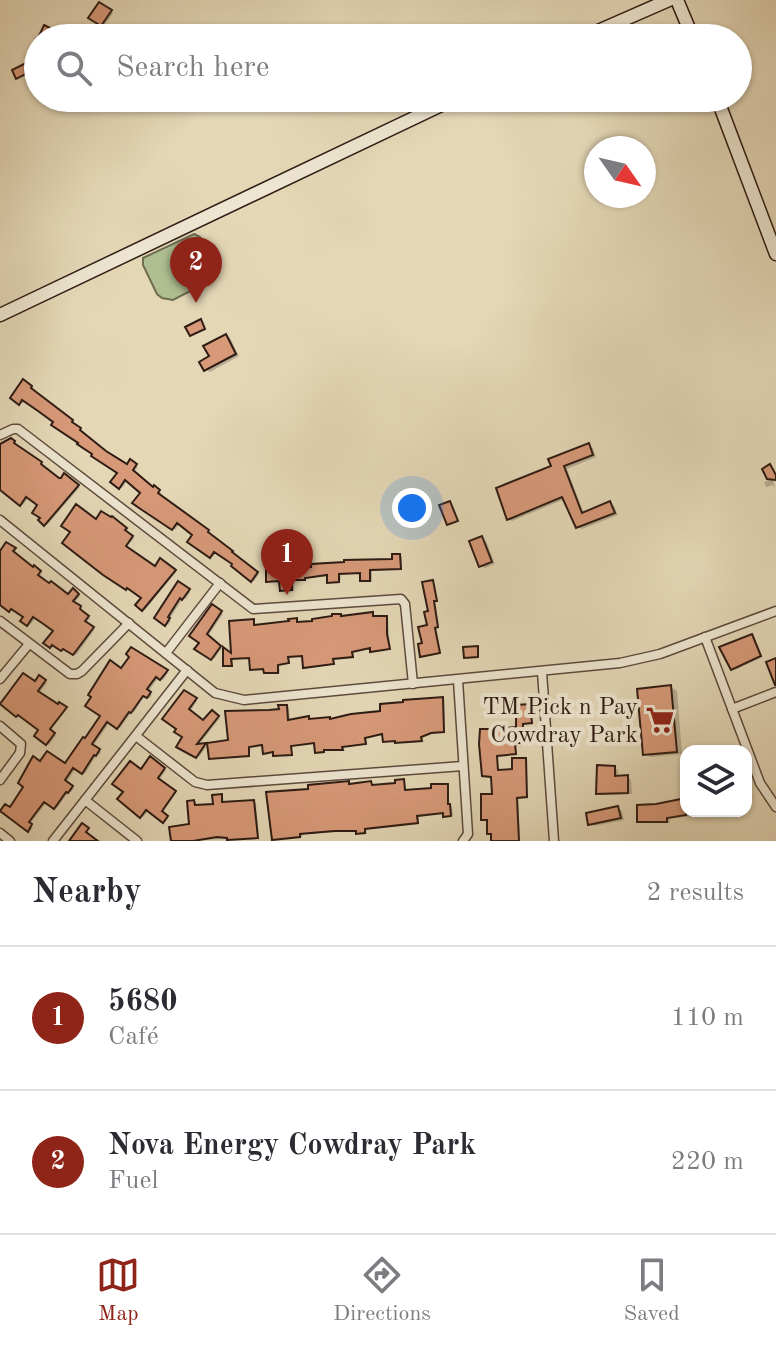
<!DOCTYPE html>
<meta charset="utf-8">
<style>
:root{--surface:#fff;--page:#f2f2f3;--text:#2b2b33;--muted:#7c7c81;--line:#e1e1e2;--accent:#8f2418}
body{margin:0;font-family:"Old Standard TT",serif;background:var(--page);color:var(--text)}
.controls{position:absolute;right:24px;bottom:24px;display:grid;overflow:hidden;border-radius:16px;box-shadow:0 2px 6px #0004}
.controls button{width:72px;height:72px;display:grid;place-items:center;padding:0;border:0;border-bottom:2px solid var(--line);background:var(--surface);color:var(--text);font:40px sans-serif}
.compass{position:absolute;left:584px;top:136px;width:72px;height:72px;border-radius:50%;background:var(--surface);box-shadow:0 2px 6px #0004;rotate:124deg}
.you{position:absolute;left:412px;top:508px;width:28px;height:28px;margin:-20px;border:6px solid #fff;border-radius:50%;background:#1a73e8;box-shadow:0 0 0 12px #1a73e833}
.badge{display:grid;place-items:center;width:52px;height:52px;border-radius:50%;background:var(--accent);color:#fff;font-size:26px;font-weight:700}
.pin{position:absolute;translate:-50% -66px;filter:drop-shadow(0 2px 4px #0008)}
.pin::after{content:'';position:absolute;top:42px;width:28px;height:24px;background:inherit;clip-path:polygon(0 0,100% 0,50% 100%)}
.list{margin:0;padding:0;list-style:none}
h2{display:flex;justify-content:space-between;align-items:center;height:104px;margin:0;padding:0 32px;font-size:34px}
h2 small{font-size:26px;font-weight:400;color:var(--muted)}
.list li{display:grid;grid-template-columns:52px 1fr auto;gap:24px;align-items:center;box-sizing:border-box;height:144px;padding:0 32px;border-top:2px solid var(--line)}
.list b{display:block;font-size:30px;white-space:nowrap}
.list p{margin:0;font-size:26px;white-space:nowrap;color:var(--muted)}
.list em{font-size:26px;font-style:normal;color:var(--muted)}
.icon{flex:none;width:44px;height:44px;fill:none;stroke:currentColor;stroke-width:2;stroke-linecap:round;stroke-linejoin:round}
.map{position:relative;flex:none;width:776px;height:841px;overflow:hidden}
.search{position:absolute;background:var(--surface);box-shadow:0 2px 6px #0004;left:24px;right:24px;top:24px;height:88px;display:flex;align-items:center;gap:20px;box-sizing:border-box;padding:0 28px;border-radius:44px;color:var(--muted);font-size:30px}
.sheet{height:392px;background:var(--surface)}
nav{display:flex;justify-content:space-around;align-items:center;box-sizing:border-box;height:112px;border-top:2px solid var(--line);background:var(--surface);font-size:22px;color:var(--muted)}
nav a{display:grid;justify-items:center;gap:4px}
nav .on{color:var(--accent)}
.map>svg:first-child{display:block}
.green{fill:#b0bf91;stroke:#6f6d52;stroke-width:2}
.shadow{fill:#0003}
.building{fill:#d79978;stroke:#2e1b13;stroke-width:2}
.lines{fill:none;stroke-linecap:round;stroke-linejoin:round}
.street-casing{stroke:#5c4a3c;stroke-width:11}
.secondary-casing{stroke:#2e1b13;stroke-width:15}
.street{stroke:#ede5d0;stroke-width:8}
.secondary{stroke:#ede5d0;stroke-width:12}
.labels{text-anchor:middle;stroke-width:8;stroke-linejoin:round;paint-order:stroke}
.poi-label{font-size:24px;fill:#2e1b13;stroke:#ede5d0;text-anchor:end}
</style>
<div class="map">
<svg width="776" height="841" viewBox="0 0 776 841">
<rect width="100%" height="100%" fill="#e4d7b6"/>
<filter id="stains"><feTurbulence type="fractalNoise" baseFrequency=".0025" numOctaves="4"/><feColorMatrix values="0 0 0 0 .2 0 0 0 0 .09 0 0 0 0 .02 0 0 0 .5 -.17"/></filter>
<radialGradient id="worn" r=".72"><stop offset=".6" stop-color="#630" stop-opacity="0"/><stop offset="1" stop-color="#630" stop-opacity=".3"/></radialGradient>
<!-- green -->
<path class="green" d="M 194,234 L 200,237 L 215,267 L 214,272 L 208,282 L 173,300 L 162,298 L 157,294 L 143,265 L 143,258 Z"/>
<!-- shadow -->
<g class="shadow">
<path d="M 99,5 L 113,13 L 104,26 L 91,18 Z"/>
<path d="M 226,336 L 230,338 L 239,356 L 210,372 L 206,370 L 211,357 Z"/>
<path d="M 24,382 L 33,388 L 32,390 L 74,422 L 73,424 L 82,431 L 81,432 L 109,455 L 127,467 L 130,462 L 138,467 L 134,472 L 161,493 L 159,496 L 210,533 L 209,534 L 234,553 L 233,555 L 259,574 L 254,581 L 233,566 L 235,563 L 217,551 L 213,557 L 190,541 L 195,535 L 180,523 L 175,530 L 135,503 L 143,492 L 128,480 L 122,488 L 113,482 L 120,472 L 25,400 L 22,404 L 13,398 Z"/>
<path d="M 10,440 L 16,444 L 15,445 L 42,464 L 41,466 L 59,480 L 65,476 L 80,487 L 47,525 L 41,520 L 40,505 L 29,497 L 23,505 L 7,494 L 0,485 L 0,447 Z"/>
<path d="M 588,446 L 593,448 L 596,457 L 567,469 L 584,514 L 610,504 L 614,506 L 618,515 L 582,529 L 578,527 L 565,499 L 512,521 L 508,519 L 554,467 Z"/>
<path d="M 764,469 L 776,477 L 776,481 L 773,478 L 775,489 L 773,485 L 766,487 L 764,482 L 770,480 Z"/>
<path d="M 112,518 L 127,530 L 126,532 L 134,538 L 126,548 L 155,569 L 161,561 L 176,572 L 145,610 L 138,605 L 144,598 L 97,521 Z"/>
<path d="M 482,539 L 486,541 L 495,564 L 485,568 L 481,566 Z"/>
<path d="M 7,544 L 16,550 L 14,554 L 34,569 L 35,568 L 42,573 L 38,578 L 69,596 L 73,591 L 80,596 L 74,603 L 82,609 L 80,611 L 90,618 L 86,623 L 95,629 L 76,655 L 66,648 L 64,651 L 55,644 L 53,648 L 46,643 L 56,631 L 36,617 L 30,625 L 23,620 L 25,617 L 14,609 L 12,611 L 0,602 L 0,555 Z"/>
<path d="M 400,556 L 402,557 L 402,569 L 372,571 L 372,582 L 362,580 L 362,573 L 340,574 L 341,580 L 329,581 L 329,576 L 306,578 L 306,580 L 294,580 L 294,591 L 284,591 L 282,590 L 281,582 L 268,581 L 394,561 Z"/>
<path d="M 432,582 L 438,601 L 435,602 L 439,627 L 436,628 L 441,653 L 424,656 L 422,655 L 429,627 Z"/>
<path d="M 179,584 L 190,592 L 186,599 L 183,598 L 169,620 L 171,621 L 168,625 L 156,617 Z"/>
<path d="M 213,607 L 223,614 L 208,636 L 222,648 L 214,659 L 197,649 Z"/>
<path d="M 373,614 L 375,618 L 388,619 L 390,649 L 374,652 L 372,648 L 353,652 L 354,657 L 334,659 L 334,664 L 307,667 L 304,656 L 289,657 L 290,663 L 279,665 L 280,673 L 268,673 L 265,669 L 251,658 L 233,659 L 233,666 L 225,665 L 233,656 L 253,621 L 255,627 L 296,620 L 298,624 L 342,617 Z"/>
<path d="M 752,636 L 754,637 L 762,657 L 735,670 L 732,668 Z"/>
<path d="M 132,649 L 168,673 L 163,680 L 159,677 L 148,692 L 152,695 L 150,698 L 145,695 L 134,712 L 132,711 L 120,728 L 110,722 L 93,746 L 101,752 L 99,755 L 97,754 L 85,774 L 76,768 L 66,783 L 74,788 L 71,792 L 69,791 L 57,808 L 47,802 L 29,825 L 33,827 L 30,831 L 3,810 L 10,809 L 41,764 L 66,765 L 103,716 L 122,670 L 132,656 Z"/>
<path d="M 40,678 L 47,683 L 39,693 L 58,707 L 60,704 L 67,709 L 50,731 L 56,735 L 49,745 L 36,735 L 41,729 L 21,714 L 19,717 L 17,716 L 2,703 L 35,683 Z"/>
<path d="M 671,687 L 677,691 L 682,754 L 651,757 L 645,754 Z"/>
<path d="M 185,692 L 197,701 L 190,712 L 204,723 L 212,713 L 220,718 L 198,746 L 207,746 L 199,757 L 187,749 L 185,737 Z"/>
<path d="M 442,699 L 444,700 L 445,732 L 434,733 L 423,738 L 423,741 L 398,743 L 397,741 L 386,742 L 385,741 L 384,734 L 366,738 L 367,744 L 344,747 L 344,750 L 325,750 L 325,752 L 319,753 L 317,752 L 316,743 L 292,746 L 293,755 L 277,756 L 275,752 L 265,752 L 264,745 L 250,747 L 250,756 L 211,758 L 269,712 L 287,707 L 289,708 L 290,721 L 308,718 L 332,720 L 382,713 Z"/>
<path d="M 529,706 L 532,723 L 524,723 L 523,743 L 515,743 L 517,754 L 498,756 L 498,772 L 514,771 L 525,760 L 527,761 L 527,797 L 518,798 L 520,841 L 493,841 L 493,833 L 489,820 L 483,819 L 494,796 L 493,777 L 481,744 L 518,729 Z"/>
<path d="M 152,759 L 166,770 L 159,780 L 176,793 L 162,814 L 168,818 L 165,822 L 149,810 L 143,817 L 141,816 L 126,791 Z"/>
<path d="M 615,768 L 618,770 L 618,778 L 627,777 L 631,780 L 632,794 L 602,795 L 598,793 Z"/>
<path d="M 403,781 L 405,782 L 406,792 L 449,787 L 449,805 L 452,807 L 453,816 L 447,817 L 445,814 L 419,817 L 419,823 L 366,829 L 367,834 L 360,834 L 358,831 L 302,834 L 302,837 L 274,838 L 310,791 L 349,784 L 371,783 L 373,787 L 397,784 Z"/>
<path d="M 221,796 L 223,797 L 224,804 L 256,803 L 259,838 L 173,841 L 191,826 L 194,802 L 196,807 L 215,806 Z"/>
<path d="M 686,800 L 686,811 L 698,811 L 699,815 L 669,819 L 670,823 L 643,823 L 639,821 Z"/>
<path d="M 618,808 L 622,811 L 624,820 L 594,826 L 590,823 Z"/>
</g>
<!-- building -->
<g class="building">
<path d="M 99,2 L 112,10 L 101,26 L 88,18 Z"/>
<path d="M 44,25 L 58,32 L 55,38 L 38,38 Z"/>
<path d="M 30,61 L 34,70 L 16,79 L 12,70 Z"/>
<path d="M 201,319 L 205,329 L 190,336 L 185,327 Z"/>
<path d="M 226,334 L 236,354 L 204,371 L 199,362 L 209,356 L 203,346 Z"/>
<path d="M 23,379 L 32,386 L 31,388 L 73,420 L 72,422 L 81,428 L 80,430 L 106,451 L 127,464 L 130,459 L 137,464 L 133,470 L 153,487 L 154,485 L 160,490 L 158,493 L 209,530 L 208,532 L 233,551 L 232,552 L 258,572 L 251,582 L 231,566 L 232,564 L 214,552 L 210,558 L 187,542 L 192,535 L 177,523 L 172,530 L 142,510 L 132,503 L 140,493 L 125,480 L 119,489 L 110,482 L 117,473 L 91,456 L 92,454 L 77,444 L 78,443 L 51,425 L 53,422 L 38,411 L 22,400 L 19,405 L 10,398 Z"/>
<path d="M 11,438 L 15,441 L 14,443 L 42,462 L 41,464 L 59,478 L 61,478 L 64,473 L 79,485 L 44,526 L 38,520 L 40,518 L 32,513 L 37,505 L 26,497 L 20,506 L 0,490 L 0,444 Z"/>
<path d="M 589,443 L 593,455 L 564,466 L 582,513 L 610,501 L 615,513 L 576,528 L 562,497 L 507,520 L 496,488 L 551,466 L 548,459 Z"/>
<path d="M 770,464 L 776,475 L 776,480 L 767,479 L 762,469 Z"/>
<path d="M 450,501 L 458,521 L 447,525 L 439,505 Z"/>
<path d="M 76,504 L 96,519 L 101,511 L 111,517 L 112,516 L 127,528 L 125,530 L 133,536 L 126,546 L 155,566 L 160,558 L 176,570 L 142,611 L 135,605 L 141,598 L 127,588 L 126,590 L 103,575 L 62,543 L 70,532 L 61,526 Z"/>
<path d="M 482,536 L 492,562 L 479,567 L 469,541 Z"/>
<path d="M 6,542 L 16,548 L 13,551 L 33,567 L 34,565 L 41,571 L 38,575 L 49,583 L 51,581 L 68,594 L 73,588 L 79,594 L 73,601 L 81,606 L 80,609 L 89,616 L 85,621 L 94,627 L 73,655 L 63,649 L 61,651 L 52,645 L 50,648 L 43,643 L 53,631 L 42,623 L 33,617 L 27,626 L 20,621 L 23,617 L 11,609 L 9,612 L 0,605 L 0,551 Z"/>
<path d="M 392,554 L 400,554 L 401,569 L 370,570 L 370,581 L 360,581 L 360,573 L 339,574 L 339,582 L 327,583 L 327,575 L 305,578 L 305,580 L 292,580 L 292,590 L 280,591 L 279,581 L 266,582 L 266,570 L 311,567 L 311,564 L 344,562 L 344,560 L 392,559 Z"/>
<path d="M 433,580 L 437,601 L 434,601 L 438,627 L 435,628 L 440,653 L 420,657 L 418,644 L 422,643 L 418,627 L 427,625 L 424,612 L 428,611 L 422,582 Z"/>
<path d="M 178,581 L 190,589 L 182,600 L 180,598 L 168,617 L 170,618 L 165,626 L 154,618 Z"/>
<path d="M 212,604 L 222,611 L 207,634 L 221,646 L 211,660 L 194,649 L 199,643 L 189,636 Z"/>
<path d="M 373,612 L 373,616 L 387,616 L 387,634 L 390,649 L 370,652 L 370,648 L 352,652 L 353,657 L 333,659 L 334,664 L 303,668 L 302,656 L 288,657 L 289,663 L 278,665 L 278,673 L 264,673 L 263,669 L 250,670 L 249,658 L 231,659 L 232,666 L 223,666 L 223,647 L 231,653 L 229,621 L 254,619 L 254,625 L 289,621 L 288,619 L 297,618 L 297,622 L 312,621 L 312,619 L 332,616 L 332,614 L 341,614 L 341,616 Z"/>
<path d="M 752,634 L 761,656 L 731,670 L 719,647 Z"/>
<path d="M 478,646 L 478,657 L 464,658 L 463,647 Z"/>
<path d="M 131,647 L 168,670 L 160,680 L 156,677 L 147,689 L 151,692 L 147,698 L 143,696 L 131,713 L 129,712 L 117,729 L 107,722 L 92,744 L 100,749 L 96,756 L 94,755 L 82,774 L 73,768 L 65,780 L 73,786 L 68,793 L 66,792 L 54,809 L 44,802 L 29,822 L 32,824 L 28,832 L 0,811 L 5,804 L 10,807 L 23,787 L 18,783 L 33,756 L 40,761 L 47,751 L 65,763 L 83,737 L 85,738 L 100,716 L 85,706 L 91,697 L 88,695 L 110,660 L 121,668 L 129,657 L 126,654 Z"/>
<path d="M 776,658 L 776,685 L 775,685 L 766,662 Z"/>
<path d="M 23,673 L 35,681 L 39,675 L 46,680 L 38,691 L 58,704 L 59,702 L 67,707 L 50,729 L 55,733 L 46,745 L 34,736 L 38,730 L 18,715 L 16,717 L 0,704 Z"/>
<path d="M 671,685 L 677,752 L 643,755 L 637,689 Z"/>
<path d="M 184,690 L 197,698 L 189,709 L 203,720 L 212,710 L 219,716 L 197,744 L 206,743 L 196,758 L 176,747 L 182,737 L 174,732 L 176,729 L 162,719 Z"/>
<path d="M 443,697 L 444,732 L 431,733 L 421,737 L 422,741 L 395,743 L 395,741 L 383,742 L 382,734 L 365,738 L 366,744 L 342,747 L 343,750 L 324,750 L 324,752 L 315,753 L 314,743 L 291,746 L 292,755 L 273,756 L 273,752 L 263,754 L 262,745 L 249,747 L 249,756 L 209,759 L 207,743 L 228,740 L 225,711 L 269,710 L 279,709 L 278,705 L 287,705 L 288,720 L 309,716 L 309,719 L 330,717 L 330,719 L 351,714 L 380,711 L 380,704 L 403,702 L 403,700 Z"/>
<path d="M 530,704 L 532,723 L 523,724 L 522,743 L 515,743 L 516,754 L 497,756 L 498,770 L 512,769 L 512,758 L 526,758 L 527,797 L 517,798 L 519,841 L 491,841 L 491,834 L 487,834 L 487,820 L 481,820 L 481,794 L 492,794 L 491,777 L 482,776 L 479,744 L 480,729 L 506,729 L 506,728 L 516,727 L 516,705 Z"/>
<path d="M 150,756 L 165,768 L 158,778 L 176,791 L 162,811 L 168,816 L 163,823 L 146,810 L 140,818 L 117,799 L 123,792 L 112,784 L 130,761 L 141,769 Z"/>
<path d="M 597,765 L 615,766 L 615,776 L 628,775 L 628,793 L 596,794 Z"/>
<path d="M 404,779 L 405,790 L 431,788 L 431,784 L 448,784 L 448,804 L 450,804 L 451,816 L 443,817 L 443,813 L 417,816 L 418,823 L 365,829 L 365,833 L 356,834 L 356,831 L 334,831 L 300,834 L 300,837 L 272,840 L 266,792 L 308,789 L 308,785 L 349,781 L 349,784 L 371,781 L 372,785 L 395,783 L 395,780 Z"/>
<path d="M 222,794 L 222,802 L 254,800 L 258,838 L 227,840 L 227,838 L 217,837 L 193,841 L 171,841 L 169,827 L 189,824 L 187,801 L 194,800 L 195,805 L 213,804 L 212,795 Z"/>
<path d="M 686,798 L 686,815 L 667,818 L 667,822 L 637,822 L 637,805 L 656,804 Z"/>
<path d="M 618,806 L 621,818 L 588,825 L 586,813 Z"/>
<path d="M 82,823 L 89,828 L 86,832 L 98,841 L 69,841 Z"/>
</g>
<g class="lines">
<defs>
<g id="street">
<path d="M 0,435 L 13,429 L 18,429 L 253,609 L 401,599 L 405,604 L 413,684"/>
<path d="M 0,520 L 215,693 L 244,700 L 620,663 L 660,654 L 776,611"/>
<path d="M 0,621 L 70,674 L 77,674 L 82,671 L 129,623"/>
<path d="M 705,637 L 760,783 L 776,807"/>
<path d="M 166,653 L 220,583"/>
<path d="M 542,672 L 554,841"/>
<path d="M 0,679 L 29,644"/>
<path d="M 458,680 L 468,834 L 463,841"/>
<path d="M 732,709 L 776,692"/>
<path d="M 0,726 L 21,744 L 20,753 L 0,780"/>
<path d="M 136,736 L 195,782 L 207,785 L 463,766"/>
<path d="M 85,800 L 137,841"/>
<path d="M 0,833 L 10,841"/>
<path d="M 53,841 L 187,670"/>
</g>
<g id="secondary">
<path d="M 677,0 L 693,38"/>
<path d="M 582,38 L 669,0"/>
<path d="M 717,98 L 776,254"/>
<path d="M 0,315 L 456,98"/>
</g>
</defs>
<!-- street casing -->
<use href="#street" class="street-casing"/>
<!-- secondary casing -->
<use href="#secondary" class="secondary-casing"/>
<!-- street -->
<use href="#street" class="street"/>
<!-- secondary -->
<use href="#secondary" class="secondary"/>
</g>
<!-- icons -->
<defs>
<symbol id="supermarket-bare" viewBox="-9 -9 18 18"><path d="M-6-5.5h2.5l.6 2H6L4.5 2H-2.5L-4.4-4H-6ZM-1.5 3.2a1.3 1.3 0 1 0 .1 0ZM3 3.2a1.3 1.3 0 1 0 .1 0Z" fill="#8f2418" stroke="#ede5d0" stroke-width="2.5" paint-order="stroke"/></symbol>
</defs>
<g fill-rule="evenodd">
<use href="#supermarket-bare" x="640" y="700" width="40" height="40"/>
</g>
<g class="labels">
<!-- poi labels -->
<g class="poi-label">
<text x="638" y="714">TM Pick n Pay<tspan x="638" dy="28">Cowdray Park</tspan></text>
</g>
</g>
<rect width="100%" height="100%" filter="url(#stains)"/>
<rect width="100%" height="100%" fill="url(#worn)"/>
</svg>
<div class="controls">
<button><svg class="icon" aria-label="layers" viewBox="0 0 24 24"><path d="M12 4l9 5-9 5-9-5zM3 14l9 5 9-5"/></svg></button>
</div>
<svg class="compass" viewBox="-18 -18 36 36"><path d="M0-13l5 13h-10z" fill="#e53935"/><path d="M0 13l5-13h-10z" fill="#7c7c81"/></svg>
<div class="you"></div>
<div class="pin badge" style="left:287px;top:595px">1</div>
<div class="pin badge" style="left:196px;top:303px">2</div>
<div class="search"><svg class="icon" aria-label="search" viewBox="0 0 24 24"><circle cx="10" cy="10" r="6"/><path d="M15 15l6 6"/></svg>Search here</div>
</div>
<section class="sheet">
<h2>Nearby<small>2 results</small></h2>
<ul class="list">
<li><span class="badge">1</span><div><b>5680</b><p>Café</p></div><em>110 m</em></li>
<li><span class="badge">2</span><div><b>Nova Energy Cowdray Park</b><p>Fuel</p></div><em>220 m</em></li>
</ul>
</section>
<nav>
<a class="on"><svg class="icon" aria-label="map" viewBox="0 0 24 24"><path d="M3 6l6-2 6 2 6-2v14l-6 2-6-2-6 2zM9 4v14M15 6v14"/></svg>Map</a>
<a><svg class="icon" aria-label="directions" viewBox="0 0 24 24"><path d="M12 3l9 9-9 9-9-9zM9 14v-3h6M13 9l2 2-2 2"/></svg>Directions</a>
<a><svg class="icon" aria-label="saved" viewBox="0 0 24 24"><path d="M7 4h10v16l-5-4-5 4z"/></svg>Saved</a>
</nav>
